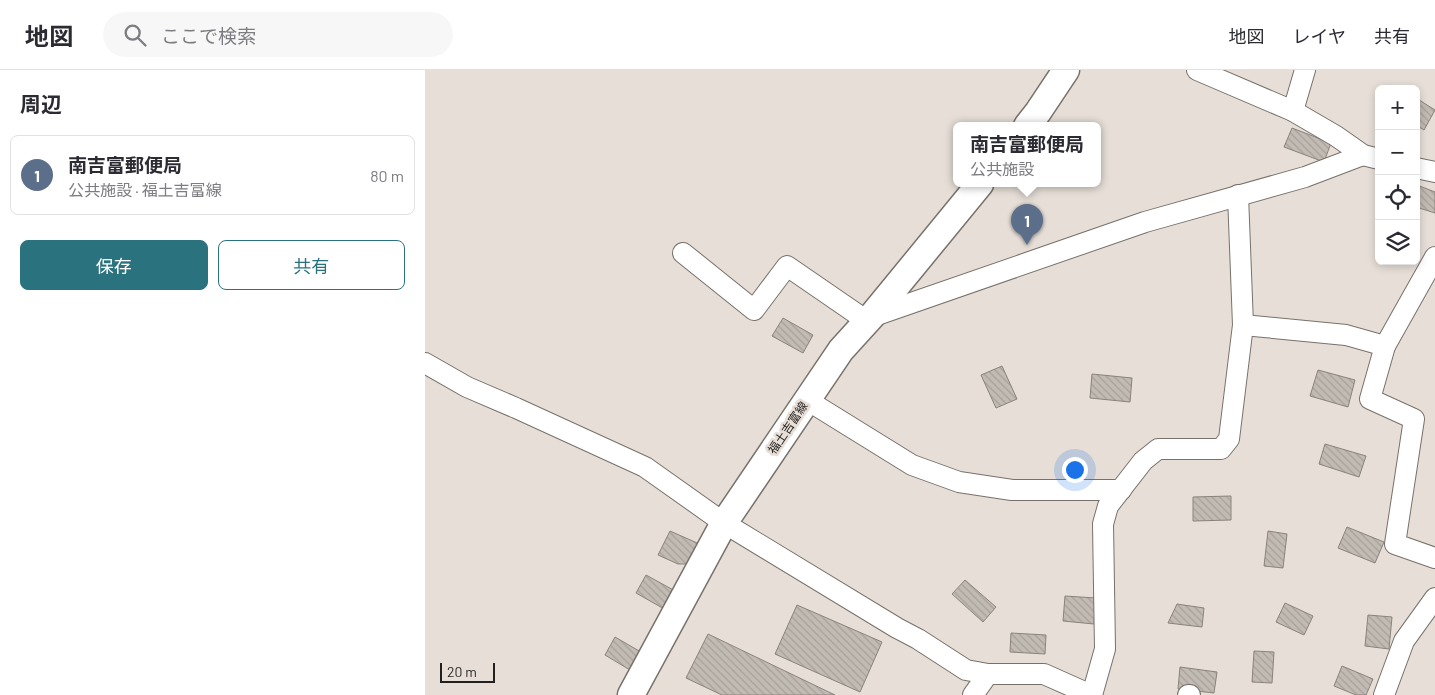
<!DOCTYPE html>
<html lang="ja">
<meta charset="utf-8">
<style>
:root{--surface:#fff;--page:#f7f7f7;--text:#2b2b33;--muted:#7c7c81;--line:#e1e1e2;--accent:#2b727f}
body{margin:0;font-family:Barlow,"Noto Sans JP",sans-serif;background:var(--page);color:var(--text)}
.controls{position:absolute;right:15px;top:15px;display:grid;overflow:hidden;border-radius:8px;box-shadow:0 2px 8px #0003}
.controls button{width:45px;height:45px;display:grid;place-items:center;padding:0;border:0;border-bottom:1px solid var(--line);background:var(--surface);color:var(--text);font:25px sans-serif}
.scale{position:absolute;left:15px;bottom:12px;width:55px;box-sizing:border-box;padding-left:5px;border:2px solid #221f1c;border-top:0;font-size:14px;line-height:18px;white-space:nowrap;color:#221f1c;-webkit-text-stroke:4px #e6ded7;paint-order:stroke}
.you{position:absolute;left:649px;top:399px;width:18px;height:18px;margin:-12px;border:4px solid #fff;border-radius:50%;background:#1a73e8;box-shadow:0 0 0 8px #1a73e833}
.badge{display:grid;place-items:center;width:32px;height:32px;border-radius:50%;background:var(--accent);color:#fff;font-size:16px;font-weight:700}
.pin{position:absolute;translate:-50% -41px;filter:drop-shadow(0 1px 2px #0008)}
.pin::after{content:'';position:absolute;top:26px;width:18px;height:15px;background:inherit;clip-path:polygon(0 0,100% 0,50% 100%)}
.popup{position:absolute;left:528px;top:52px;width:148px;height:65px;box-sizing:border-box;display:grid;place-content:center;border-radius:8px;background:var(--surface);filter:drop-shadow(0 1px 4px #0005);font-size:16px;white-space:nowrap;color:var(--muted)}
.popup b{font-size:19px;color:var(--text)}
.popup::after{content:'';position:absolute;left:50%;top:100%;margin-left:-10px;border:10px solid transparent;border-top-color:var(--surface)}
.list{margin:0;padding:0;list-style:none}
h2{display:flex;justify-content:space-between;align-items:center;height:65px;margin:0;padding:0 20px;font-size:21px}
h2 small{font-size:16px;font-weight:400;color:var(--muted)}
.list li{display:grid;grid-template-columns:32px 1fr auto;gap:15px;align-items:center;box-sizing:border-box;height:80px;margin:0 10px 10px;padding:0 10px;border:1px solid var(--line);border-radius:8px}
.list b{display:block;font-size:19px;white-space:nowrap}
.list p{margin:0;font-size:16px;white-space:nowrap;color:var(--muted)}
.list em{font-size:16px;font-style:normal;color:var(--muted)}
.actions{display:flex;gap:10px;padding:15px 20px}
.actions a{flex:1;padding:11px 0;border:1px solid var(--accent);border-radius:8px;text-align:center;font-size:18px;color:var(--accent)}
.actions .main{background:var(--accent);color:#fff}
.icon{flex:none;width:28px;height:28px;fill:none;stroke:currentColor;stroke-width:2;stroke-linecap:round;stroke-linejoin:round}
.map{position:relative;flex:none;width:1010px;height:625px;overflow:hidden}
header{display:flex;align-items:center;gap:30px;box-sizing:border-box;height:70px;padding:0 25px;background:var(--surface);border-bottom:1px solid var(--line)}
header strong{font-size:24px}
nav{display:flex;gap:28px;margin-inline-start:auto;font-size:18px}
.search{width:350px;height:45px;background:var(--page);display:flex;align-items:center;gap:12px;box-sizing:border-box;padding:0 18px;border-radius:28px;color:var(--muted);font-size:19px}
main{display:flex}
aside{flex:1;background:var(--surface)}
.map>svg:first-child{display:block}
.building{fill:url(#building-back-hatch);stroke:#8a837d}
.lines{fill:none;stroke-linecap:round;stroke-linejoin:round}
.minor-casing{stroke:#78716b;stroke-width:22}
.major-casing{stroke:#78716b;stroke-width:29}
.minor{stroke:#fff;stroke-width:20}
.major{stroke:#fff;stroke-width:26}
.labels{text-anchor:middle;stroke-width:5;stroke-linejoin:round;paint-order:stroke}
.street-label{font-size:12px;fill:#221f1c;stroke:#e6ded7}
</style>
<header>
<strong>地図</strong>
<div class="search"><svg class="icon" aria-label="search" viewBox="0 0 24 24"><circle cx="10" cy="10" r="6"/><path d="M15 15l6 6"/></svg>ここで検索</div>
<nav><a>地図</a><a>レイヤ</a><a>共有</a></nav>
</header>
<main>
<aside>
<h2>周辺<small></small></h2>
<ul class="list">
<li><span class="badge" style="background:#5c6f8a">1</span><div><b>南吉富郵便局</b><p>公共施設 · 福土吉富線</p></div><em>80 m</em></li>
</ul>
<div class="actions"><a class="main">保存</a><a>共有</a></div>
</aside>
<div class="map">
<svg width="1010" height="625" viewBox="0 0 1010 625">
<defs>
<pattern id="building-back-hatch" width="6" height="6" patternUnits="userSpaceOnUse" patternTransform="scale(1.25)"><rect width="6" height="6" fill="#c2bbb4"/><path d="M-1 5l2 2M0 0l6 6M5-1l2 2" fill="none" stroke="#a6a09a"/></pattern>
</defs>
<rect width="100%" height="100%" fill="#e6ded7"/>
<!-- building -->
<g class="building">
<path d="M 991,28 L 1010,40 L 999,60 L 991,55 Z"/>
<path d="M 867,58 L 906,73 L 899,92 L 859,77 Z"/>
<path d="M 992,115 L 1010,122 L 1010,143 L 991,137 Z"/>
<path d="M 358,248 L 388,265 L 378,283 L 347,266 Z"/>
<path d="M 577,296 L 592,329 L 571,338 L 556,305 Z"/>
<path d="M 893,300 L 930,310 L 923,337 L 885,326 Z"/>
<path d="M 667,304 L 707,308 L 705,332 L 665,328 Z"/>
<path d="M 900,374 L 941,386 L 934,407 L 894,394 Z"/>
<path d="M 806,426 L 806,450 L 768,451 L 768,427 Z"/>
<path d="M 922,457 L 959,472 L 950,493 L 913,478 Z"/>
<path d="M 245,461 L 279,476 L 271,494 L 253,494 L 233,485 Z"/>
<path d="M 843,461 L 862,464 L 858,498 L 839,496 Z"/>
<path d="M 221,505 L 252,522 L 241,540 L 211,523 Z"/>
<path d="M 540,510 L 571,537 L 558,552 L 527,524 Z"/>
<path d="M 640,526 L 671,528 L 669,554 L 638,551 Z"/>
<path d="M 860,533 L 888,546 L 879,565 L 851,552 Z"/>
<path d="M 752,534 L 779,538 L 777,557 L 743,553 Z"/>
<path d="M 372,535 L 457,572 L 435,622 L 350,584 Z"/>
<path d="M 943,545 L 967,547 L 964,579 L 940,576 Z"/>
<path d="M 586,563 L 621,565 L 620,584 L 585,582 Z"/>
<path d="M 283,564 L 410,625 L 297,625 L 261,608 Z"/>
<path d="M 190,567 L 221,585 L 210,603 L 180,585 Z"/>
<path d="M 829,581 L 849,582 L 847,613 L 827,612 Z"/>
<path d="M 917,596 L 948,609 L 941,625 L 931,625 L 909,616 Z"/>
<path d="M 755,597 L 792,602 L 789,623 L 753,619 Z"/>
</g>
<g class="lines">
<defs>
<g id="minor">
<path d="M 772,0 L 868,41 L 911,66 L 938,85 L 954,89"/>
<path d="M 868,41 L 880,0"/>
<path d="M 991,98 L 1010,102"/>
<path d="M 258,183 L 329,240 L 362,196 L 442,251"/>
<path d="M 446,247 L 720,152 L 880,107 L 938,85"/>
<path d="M 818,255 L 921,265 L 960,276 L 1010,187"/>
<path d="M 960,276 L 945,329 L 989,349 L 970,474 L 1010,488"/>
<path d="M 0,293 L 42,317 L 91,338 L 220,397 L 299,453 L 472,558 L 493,569 L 541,600 L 563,604 L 619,604 L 666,625"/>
<path d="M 382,330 L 487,395 L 534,412 L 587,420 L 696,420"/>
<path d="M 548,625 L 563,604"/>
<path d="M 667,625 L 680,579 L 678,454 L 683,436 L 718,391 L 733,379 L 796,379 L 804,369 L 818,255 L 813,125"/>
<path d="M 763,625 L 765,625"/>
<path d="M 959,625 L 979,571 L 1010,528"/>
</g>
<g id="major">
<path d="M 602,56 L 613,42 L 641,0"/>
<path d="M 206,625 L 299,453 L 416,280 L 446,247 L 555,114"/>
</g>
</defs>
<!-- minor casing -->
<use href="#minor" class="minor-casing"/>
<!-- major casing -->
<use href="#major" class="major-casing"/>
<!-- minor -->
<use href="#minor" class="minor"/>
<!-- major -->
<use href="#major" class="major"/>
</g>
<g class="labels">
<!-- street labels -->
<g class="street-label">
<text transform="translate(363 358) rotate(-56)" y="4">福土吉富線</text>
</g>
</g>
</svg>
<div class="controls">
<button>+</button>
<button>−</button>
<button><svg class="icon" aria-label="locate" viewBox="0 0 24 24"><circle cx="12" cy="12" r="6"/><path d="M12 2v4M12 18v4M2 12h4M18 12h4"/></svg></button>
<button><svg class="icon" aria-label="layers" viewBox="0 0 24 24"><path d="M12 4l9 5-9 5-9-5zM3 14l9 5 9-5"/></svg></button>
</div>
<div class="scale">20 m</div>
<div class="you"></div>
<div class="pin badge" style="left:602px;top:175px;background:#5c6f8a">1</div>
<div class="popup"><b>南吉富郵便局</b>公共施設</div>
</div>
</main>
